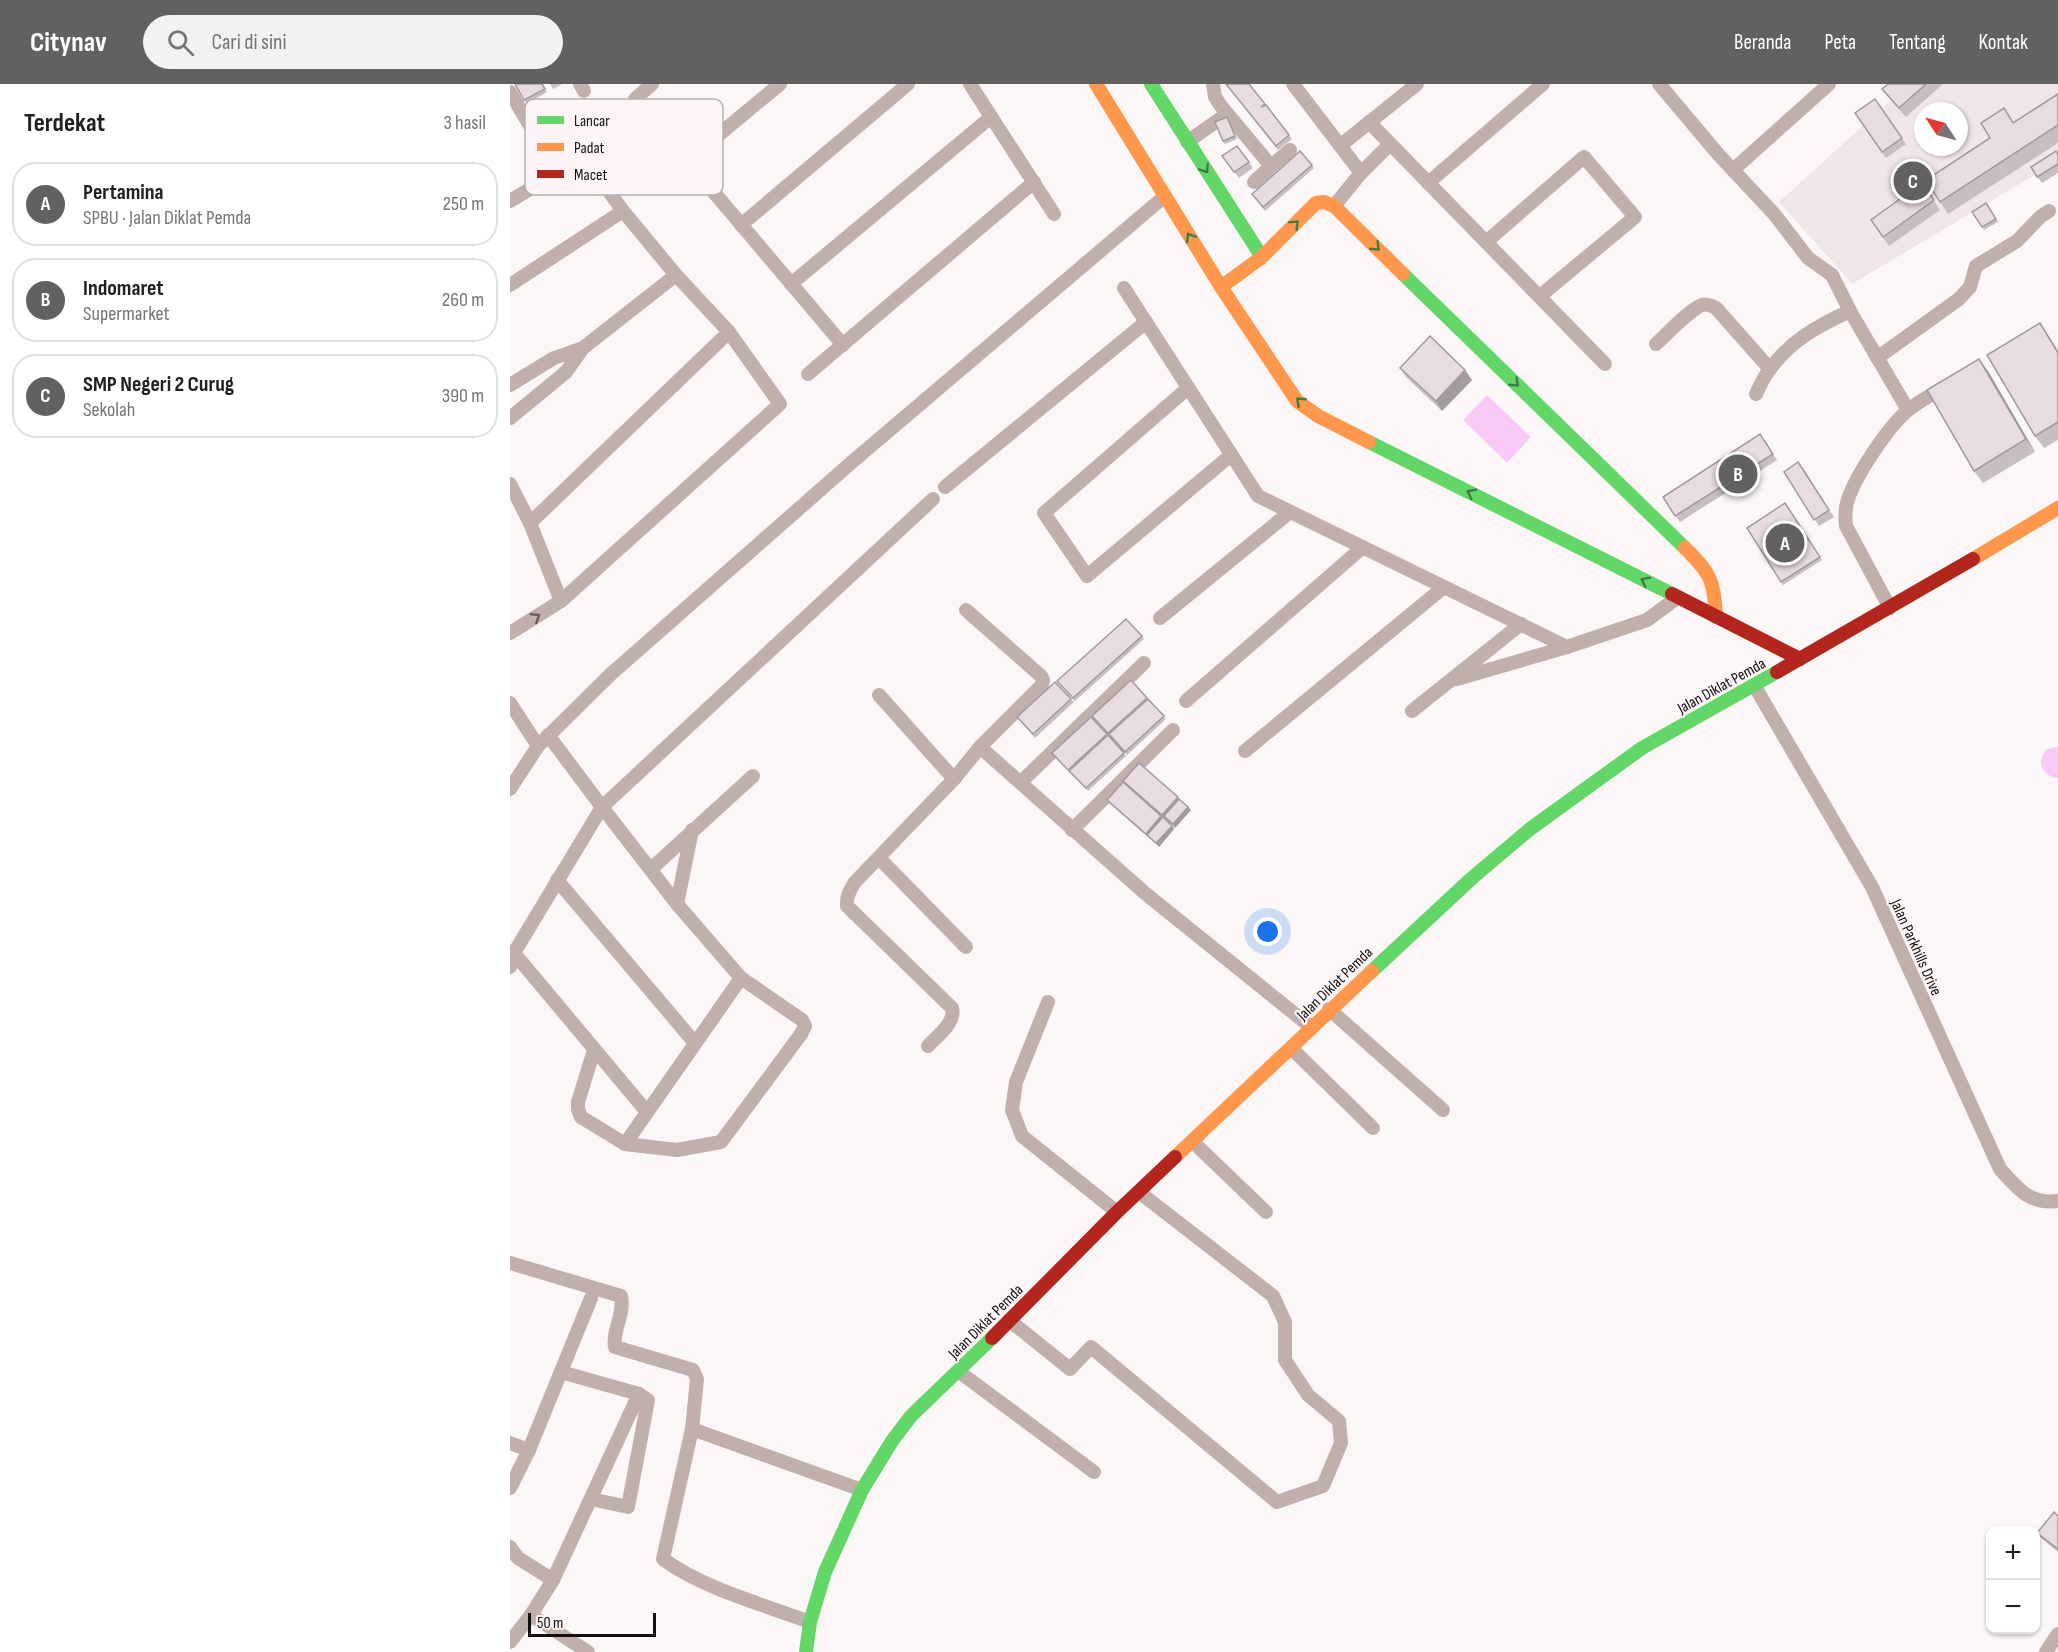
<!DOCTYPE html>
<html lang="id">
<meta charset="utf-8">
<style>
:root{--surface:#fff;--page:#f2f2f2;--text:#202124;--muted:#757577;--line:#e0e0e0;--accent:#636060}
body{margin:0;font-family:"Sofia Sans Condensed",sans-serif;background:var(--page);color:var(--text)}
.controls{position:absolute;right:18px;bottom:18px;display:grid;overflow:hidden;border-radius:12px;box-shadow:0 2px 4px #0004}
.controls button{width:54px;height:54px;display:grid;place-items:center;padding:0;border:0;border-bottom:2px solid var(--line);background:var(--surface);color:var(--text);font:30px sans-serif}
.compass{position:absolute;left:1404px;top:18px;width:54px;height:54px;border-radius:50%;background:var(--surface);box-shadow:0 2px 4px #0004;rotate:306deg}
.scale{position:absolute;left:18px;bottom:15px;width:128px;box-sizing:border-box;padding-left:6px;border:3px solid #110f0f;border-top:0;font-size:16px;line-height:21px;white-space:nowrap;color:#110f0f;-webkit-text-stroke:4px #fdf5f5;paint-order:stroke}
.you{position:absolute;left:758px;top:848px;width:21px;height:21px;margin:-15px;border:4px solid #fff;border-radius:50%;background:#1a73e8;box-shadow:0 0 0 9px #1a73e833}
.badge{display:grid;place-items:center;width:39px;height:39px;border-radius:50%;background:var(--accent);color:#fff;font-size:20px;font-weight:700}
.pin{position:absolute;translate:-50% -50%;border:3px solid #fff;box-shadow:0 2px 6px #0006}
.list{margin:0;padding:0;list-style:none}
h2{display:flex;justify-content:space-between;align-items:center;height:78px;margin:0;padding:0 24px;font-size:26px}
h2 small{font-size:20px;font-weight:400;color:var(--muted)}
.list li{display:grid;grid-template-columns:39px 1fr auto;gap:18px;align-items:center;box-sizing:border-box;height:84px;margin:0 12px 12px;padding:0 12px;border:2px solid var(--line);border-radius:24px}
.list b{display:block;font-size:22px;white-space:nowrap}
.list p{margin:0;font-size:20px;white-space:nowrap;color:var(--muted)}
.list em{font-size:20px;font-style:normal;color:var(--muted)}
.icon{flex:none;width:33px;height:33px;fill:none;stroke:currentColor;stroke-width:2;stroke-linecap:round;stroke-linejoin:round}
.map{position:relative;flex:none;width:1548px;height:1568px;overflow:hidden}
header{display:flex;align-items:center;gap:36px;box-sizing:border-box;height:84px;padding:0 30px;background:var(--accent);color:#fff}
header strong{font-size:28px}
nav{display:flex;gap:33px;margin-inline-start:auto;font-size:21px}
.search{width:420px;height:54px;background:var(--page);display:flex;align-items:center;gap:15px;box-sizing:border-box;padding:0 21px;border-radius:33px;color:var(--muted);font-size:22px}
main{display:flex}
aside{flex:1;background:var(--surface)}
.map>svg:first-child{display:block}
.built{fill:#f1e6e7;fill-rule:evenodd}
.water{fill:#f8caf5}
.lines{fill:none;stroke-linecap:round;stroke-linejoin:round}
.river{stroke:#f8caf5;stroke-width:30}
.street{stroke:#c1afab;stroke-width:14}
.fast{stroke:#63d668;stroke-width:14}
.slow{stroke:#ff974d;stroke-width:14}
.jam{stroke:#b3261e;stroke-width:14}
.wall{fill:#c8bdc2}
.shaded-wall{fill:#a29a9e}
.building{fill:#e8dce1;stroke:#a29a9e;stroke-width:1.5}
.oneway{stroke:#3e7c40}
.oneway2{stroke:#695f5d}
.labels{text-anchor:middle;stroke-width:4.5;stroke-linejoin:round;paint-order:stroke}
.street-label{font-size:16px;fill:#110f0f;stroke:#fdf5f5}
.key{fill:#fdf5f5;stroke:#b6b0b0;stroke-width:1.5}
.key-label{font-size:16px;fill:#110f0f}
</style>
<header>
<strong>Citynav</strong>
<div class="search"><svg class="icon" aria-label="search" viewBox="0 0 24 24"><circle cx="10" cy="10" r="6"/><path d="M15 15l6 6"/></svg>Cari di sini</div>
<nav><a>Beranda</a><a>Peta</a><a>Tentang</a><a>Kontak</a></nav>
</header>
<main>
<aside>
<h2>Terdekat<small>3 hasil</small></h2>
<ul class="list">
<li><span class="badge">A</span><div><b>Pertamina</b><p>SPBU · Jalan Diklat Pemda</p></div><em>250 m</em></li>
<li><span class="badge">B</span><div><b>Indomaret</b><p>Supermarket</p></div><em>260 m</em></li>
<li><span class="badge">C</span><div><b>SMP Negeri 2 Curug</b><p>Sekolah</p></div><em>390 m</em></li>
</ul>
</aside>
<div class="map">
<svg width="1548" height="1568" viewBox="0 0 1548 1568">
<rect width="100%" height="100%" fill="#fbf7f7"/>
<!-- built -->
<path class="built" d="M 1399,0 L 1548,0 L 1548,77 L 1342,200 L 1269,118 ZM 1413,27 L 1449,27 L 1449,63 L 1413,63 Z"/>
<!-- water -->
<path class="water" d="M 977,311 L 1021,353 L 997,379 L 953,336 Z"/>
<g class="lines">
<!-- river -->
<path class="river" d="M 1546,678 L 1548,679"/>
<!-- street -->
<g class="street">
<path d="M 70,0 L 74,7"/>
<path d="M 142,0 L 125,15 L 333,261"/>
<path d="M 460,0 L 544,130"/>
<path d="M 703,0 L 705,13 L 711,22 L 761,82 L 744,98"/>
<path d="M 783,0 L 851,89"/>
<path d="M 1149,0 L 1208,70 L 1265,131 L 1298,174 L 1322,191 L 1340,227 L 1398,326"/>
<path d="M 0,8 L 22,45"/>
<path d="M 859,38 L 1095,280"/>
<path d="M 677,58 L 717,30"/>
<path d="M 831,61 L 907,0"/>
<path d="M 177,77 L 270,0"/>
<path d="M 761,82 L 780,66"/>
<path d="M 1223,86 L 1319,0"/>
<path d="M 918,99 L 1033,0"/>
<path d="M 0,117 L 74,73 L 113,127"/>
<path d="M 824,122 L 851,89 L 880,60"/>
<path d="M 231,141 L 398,0"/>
<path d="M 976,158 L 1074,73 L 1125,133 L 1030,212"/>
<path d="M 281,200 L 481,33"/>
<path d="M 0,201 L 113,127 L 166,191 L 219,248 L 270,320 L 51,517 L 0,549"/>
<path d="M 614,204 L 748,412 L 1057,563 L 1137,536 L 1167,514"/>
<path d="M 1146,260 C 1158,249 1178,227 1192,221 C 1197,219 1202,222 1206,224 L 1260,285"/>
<path d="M 1367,274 L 1449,215 L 1460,203 L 1466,182 L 1507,157 L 1530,133 L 1539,127"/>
<path d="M 298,290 L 524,98"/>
<path d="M 0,301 L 44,274 L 73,264"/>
<path d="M 678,304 L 534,429 L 577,492 L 721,371"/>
<path d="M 1246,310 C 1250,302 1254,292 1260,285 C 1280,257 1309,241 1340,227"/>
<path d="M 0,334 L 56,288 L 73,264 L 166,191"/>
<path d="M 0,400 L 20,439 L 51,517"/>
<path d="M 435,403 L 636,238"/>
<path d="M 20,439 L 219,248"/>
<path d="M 1380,524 L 1336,442 C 1335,434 1335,427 1337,419 C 1343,395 1378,343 1397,327 C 1409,317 1423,310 1436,302"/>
<path d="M 650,534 L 780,428"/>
<path d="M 947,595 L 1057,563"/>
<path d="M 1244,601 L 1362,803 L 1490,1085 C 1507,1104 1520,1121 1548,1117"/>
<path d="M 369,611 L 444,695"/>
<path d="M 676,617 L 853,463"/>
<path d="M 0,619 L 28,662"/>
<path d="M 902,627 L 1011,540"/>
<path d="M 470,663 L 636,810 L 801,943"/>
<path d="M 735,667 L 934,503"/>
<path d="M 511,698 L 634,579"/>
<path d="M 0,705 L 28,662 L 101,590 L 342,378 L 655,112"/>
<path d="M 562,746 L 663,646"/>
<path d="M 369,774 L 456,863"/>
<path d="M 141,785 L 243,692"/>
<path d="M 47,796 L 185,959"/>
<path d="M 167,820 L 182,746"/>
<path d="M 4,869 L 137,1028"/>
<path d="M 0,883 L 4,869 L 92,723 L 38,651"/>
<path d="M 538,918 L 506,998 L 502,1026 L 512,1052 L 607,1128"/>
<path d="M 819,925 L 933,1026"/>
<path d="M 418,962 C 427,952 446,939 442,924 L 337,822 C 336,813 340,806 345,798 L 444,695 L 470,663 L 532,601 L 533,596 L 531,592 L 456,526"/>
<path d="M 781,964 L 863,1044"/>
<path d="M 84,966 L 68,1018 L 68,1025 L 71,1033 L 115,1060 L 231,894"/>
<path d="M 682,1057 L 756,1128"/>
<path d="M 115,1060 L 167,1066 L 211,1058 L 291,950 L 295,942 L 292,936 L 231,894 L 167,820 L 92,723 L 423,415"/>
<path d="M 0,1179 L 111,1212 C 115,1231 102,1246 105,1263 L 183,1286 L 187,1295 L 182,1345 L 153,1475 C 194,1505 252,1520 300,1538"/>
<path d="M 499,1236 L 560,1285 L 581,1263 L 767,1418 L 813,1402 L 831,1359 L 829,1337 L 798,1311 L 775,1276 L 775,1238 L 763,1212 L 629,1108"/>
<path d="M 448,1287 L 584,1388"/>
<path d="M 51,1288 L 129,1310 L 138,1316 L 118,1423 L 81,1415"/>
<path d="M 182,1345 L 352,1406"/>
<path d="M 0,1359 L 19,1366"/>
<path d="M 0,1404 L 19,1366 L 81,1214"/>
<path d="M 0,1463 L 8,1474 L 43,1496 L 21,1531 L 0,1558"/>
<path d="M 43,1496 L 129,1310"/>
<path d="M 21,1531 L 78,1568"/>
<path d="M 1536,1568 L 1548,1550"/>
</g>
<!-- fast -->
<g class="fast">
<path d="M 641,0 L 752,173"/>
<path d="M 893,190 L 1175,464"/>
<path d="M 859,358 L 1162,510"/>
<path d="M 862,887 L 962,794 L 1020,745 L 1132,664 L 1267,588"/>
<path d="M 296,1568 L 300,1538 L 315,1488 L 352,1406 L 382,1357 L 401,1332 L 482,1254"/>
</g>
<!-- slow -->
<g class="slow">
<path d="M 586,0 L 711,203 L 787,317 L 808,332 L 859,358"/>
<path d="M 711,203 L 752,173 L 806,119 L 814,118 L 824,122 L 893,190"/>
<path d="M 1175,464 C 1201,490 1204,496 1206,533"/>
<path d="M 1463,475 L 1548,424"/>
<path d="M 665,1073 L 862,887"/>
</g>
<!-- jam -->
<g class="jam">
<path d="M 1162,510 L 1290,575"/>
<path d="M 1267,588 L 1463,475"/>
<path d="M 482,1254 L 607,1128 L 665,1073"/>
</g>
</g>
<!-- wall -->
<g class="wall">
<path d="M 33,0 L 37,8 L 17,20 L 14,16 Z"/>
<path d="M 40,0 L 52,0 L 43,5 Z"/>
<path d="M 716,0 L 739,0 L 782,55 L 768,66 Z"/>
<path d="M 1378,0 L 1433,0 L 1396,33 L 1379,14 L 1372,5 Z"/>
<path d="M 1548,10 L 1548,59 L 1438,130 L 1430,118 L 1504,39 Z"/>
<path d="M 1365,15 L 1396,60 L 1376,74 L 1345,29 Z"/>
<path d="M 717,33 L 727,55 L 715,60 L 713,57 Z"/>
<path d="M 727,62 L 743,84 L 729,94 L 712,72 Z"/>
<path d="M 1548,70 L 1548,89 L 1532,99 L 1527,93 Z"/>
<path d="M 802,81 L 804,84 L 755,127 L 744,113 Z"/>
<path d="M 1412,99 L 1430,126 L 1379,162 L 1361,136 Z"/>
<path d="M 1476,119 L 1488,138 L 1474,146 L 1462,128 Z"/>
<path d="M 1539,252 L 1548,267 L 1548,356 L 1534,364 L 1525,352 Z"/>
<path d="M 890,284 L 962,296 L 932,327 L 896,293 Z"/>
<path d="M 1478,287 L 1525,368 L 1473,399 L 1464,387 Z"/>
<path d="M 1250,350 L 1267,376 L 1170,438 L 1153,413 Z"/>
<path d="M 1293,384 L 1324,433 L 1309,442 L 1274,388 Z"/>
<path d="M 1275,419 L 1312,476 L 1273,501 L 1237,444 Z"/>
<path d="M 632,552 L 634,555 L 565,617 L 547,597 Z"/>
<path d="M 621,596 L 656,635 L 617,671 L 582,632 Z"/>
<path d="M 561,615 L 564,618 L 525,654 L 507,633 Z"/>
<path d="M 581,633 L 616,672 L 578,707 L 542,669 Z"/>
<path d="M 613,697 L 669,715 L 678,723 L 681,726 L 665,744 L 616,700 Z"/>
<path d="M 597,716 L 651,732 L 664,745 L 649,763 L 599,719 Z"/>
<path d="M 1548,1432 L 1548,1468 L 1532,1455 L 1527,1449 Z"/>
</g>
<!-- shaded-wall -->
<g class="shaded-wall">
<path d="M 1530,239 L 1548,267 L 1548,269 Z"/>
<path d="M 1469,275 L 1478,287 L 1525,368 L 1516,355 Z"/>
<path d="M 955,286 L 962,296 L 932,327 L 926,317 Z"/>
<path d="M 668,713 L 670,717 L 655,734 L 652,731 Z"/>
<path d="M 678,723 L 681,726 L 665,744 L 663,740 Z"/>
<path d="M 651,732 L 654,735 L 638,753 L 636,750 Z"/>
<path d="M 662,742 L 664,745 L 649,763 L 646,759 Z"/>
</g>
<!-- building -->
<g class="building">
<path d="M 5,0 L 32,0 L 35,5 L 14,16 Z"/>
<path d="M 716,0 L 739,0 L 755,20 L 751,23 L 756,21 L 779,51 L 766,62 Z"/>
<path d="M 1378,0 L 1416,0 L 1389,24 L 1372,5 Z"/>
<path d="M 1548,10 L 1548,41 L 1430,118 L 1416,96 L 1480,54 L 1471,39 L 1494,24 L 1503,39 Z"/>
<path d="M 1365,15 L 1392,54 L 1372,68 L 1345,29 Z"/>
<path d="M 717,33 L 725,52 L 713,57 L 705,38 Z"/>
<path d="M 727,62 L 739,78 L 724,88 L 712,72 Z"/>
<path d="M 790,67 L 802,81 L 753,123 L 742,110 Z"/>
<path d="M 1546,67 L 1548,70 L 1548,80 L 1527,93 L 1521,83 Z"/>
<path d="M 1412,99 L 1424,116 L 1373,153 L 1361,136 Z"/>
<path d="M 1476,119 L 1486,135 L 1472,143 L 1462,128 Z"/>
<path d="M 1530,239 L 1548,269 L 1548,338 L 1525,352 L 1477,271 Z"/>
<path d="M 920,252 L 955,286 L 926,317 L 890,284 Z"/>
<path d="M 1469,275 L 1516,355 L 1464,387 L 1417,306 Z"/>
<path d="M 1250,350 L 1263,370 L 1165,432 L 1153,413 Z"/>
<path d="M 1288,378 L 1319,426 L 1304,436 L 1274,388 Z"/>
<path d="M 1275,419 L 1310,473 L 1271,498 L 1237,444 Z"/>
<path d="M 616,535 L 632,552 L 563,614 L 547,597 Z"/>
<path d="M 621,596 L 637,614 L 598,649 L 582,632 Z"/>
<path d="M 545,598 L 561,615 L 523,650 L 507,633 Z"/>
<path d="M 638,615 L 654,632 L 615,668 L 599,650 Z"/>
<path d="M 581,633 L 597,650 L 558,686 L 542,669 Z"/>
<path d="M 598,651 L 614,669 L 576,704 L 559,687 Z"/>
<path d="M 629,679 L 668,713 L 652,731 L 613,697 Z"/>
<path d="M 613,698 L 651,732 L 636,750 L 597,716 Z"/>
<path d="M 669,715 L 678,723 L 663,740 L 654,732 Z"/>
<path d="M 653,733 L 662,742 L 646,759 L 637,751 Z"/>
<path d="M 1544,1428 L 1548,1432 L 1548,1465 L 1527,1449 Z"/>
</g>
<!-- one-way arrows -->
<defs><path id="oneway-chevron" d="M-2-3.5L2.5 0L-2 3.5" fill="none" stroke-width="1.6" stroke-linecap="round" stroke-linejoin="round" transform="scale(1.5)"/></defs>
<g class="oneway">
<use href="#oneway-chevron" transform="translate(695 85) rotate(57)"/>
<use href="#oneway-chevron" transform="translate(785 140) rotate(-45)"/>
<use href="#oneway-chevron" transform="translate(680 153) rotate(-121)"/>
<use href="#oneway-chevron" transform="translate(866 163) rotate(44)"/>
<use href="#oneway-chevron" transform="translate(1005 299) rotate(44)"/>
<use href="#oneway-chevron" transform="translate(790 317) rotate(-137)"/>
<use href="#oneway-chevron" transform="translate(961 409) rotate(-153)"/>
<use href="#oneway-chevron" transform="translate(1135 497) rotate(-153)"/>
</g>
<use class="oneway2" href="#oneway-chevron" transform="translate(26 533) rotate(-32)"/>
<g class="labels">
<!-- street labels -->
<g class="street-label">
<text transform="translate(1211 601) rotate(-29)" y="6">Jalan Diklat Pemda</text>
<text transform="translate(1407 863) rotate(66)" y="6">Jalan Parkhills Drive</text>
<text transform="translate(824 899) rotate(-44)" y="6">Jalan Diklat Pemda</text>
<text transform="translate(475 1237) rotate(-45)" y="6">Jalan Diklat Pemda</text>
</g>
</g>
<!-- legend -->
<rect x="15" y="15" width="198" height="96" rx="9" class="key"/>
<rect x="27" y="32" width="27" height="8" fill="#63d668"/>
<rect x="27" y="59" width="27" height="8" fill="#ff974d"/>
<rect x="27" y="86" width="27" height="8" fill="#b3261e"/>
<g class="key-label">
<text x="64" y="42">Lancar</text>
<text x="64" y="69">Padat</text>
<text x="64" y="96">Macet</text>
</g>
</svg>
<div class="controls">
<button>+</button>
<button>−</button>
</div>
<svg class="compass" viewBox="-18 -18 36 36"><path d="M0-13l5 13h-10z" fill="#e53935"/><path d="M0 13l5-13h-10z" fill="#757577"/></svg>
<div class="scale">50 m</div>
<div class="you"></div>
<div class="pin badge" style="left:1275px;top:459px">A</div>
<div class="pin badge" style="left:1228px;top:390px">B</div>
<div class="pin badge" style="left:1403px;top:97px">C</div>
</div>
</main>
